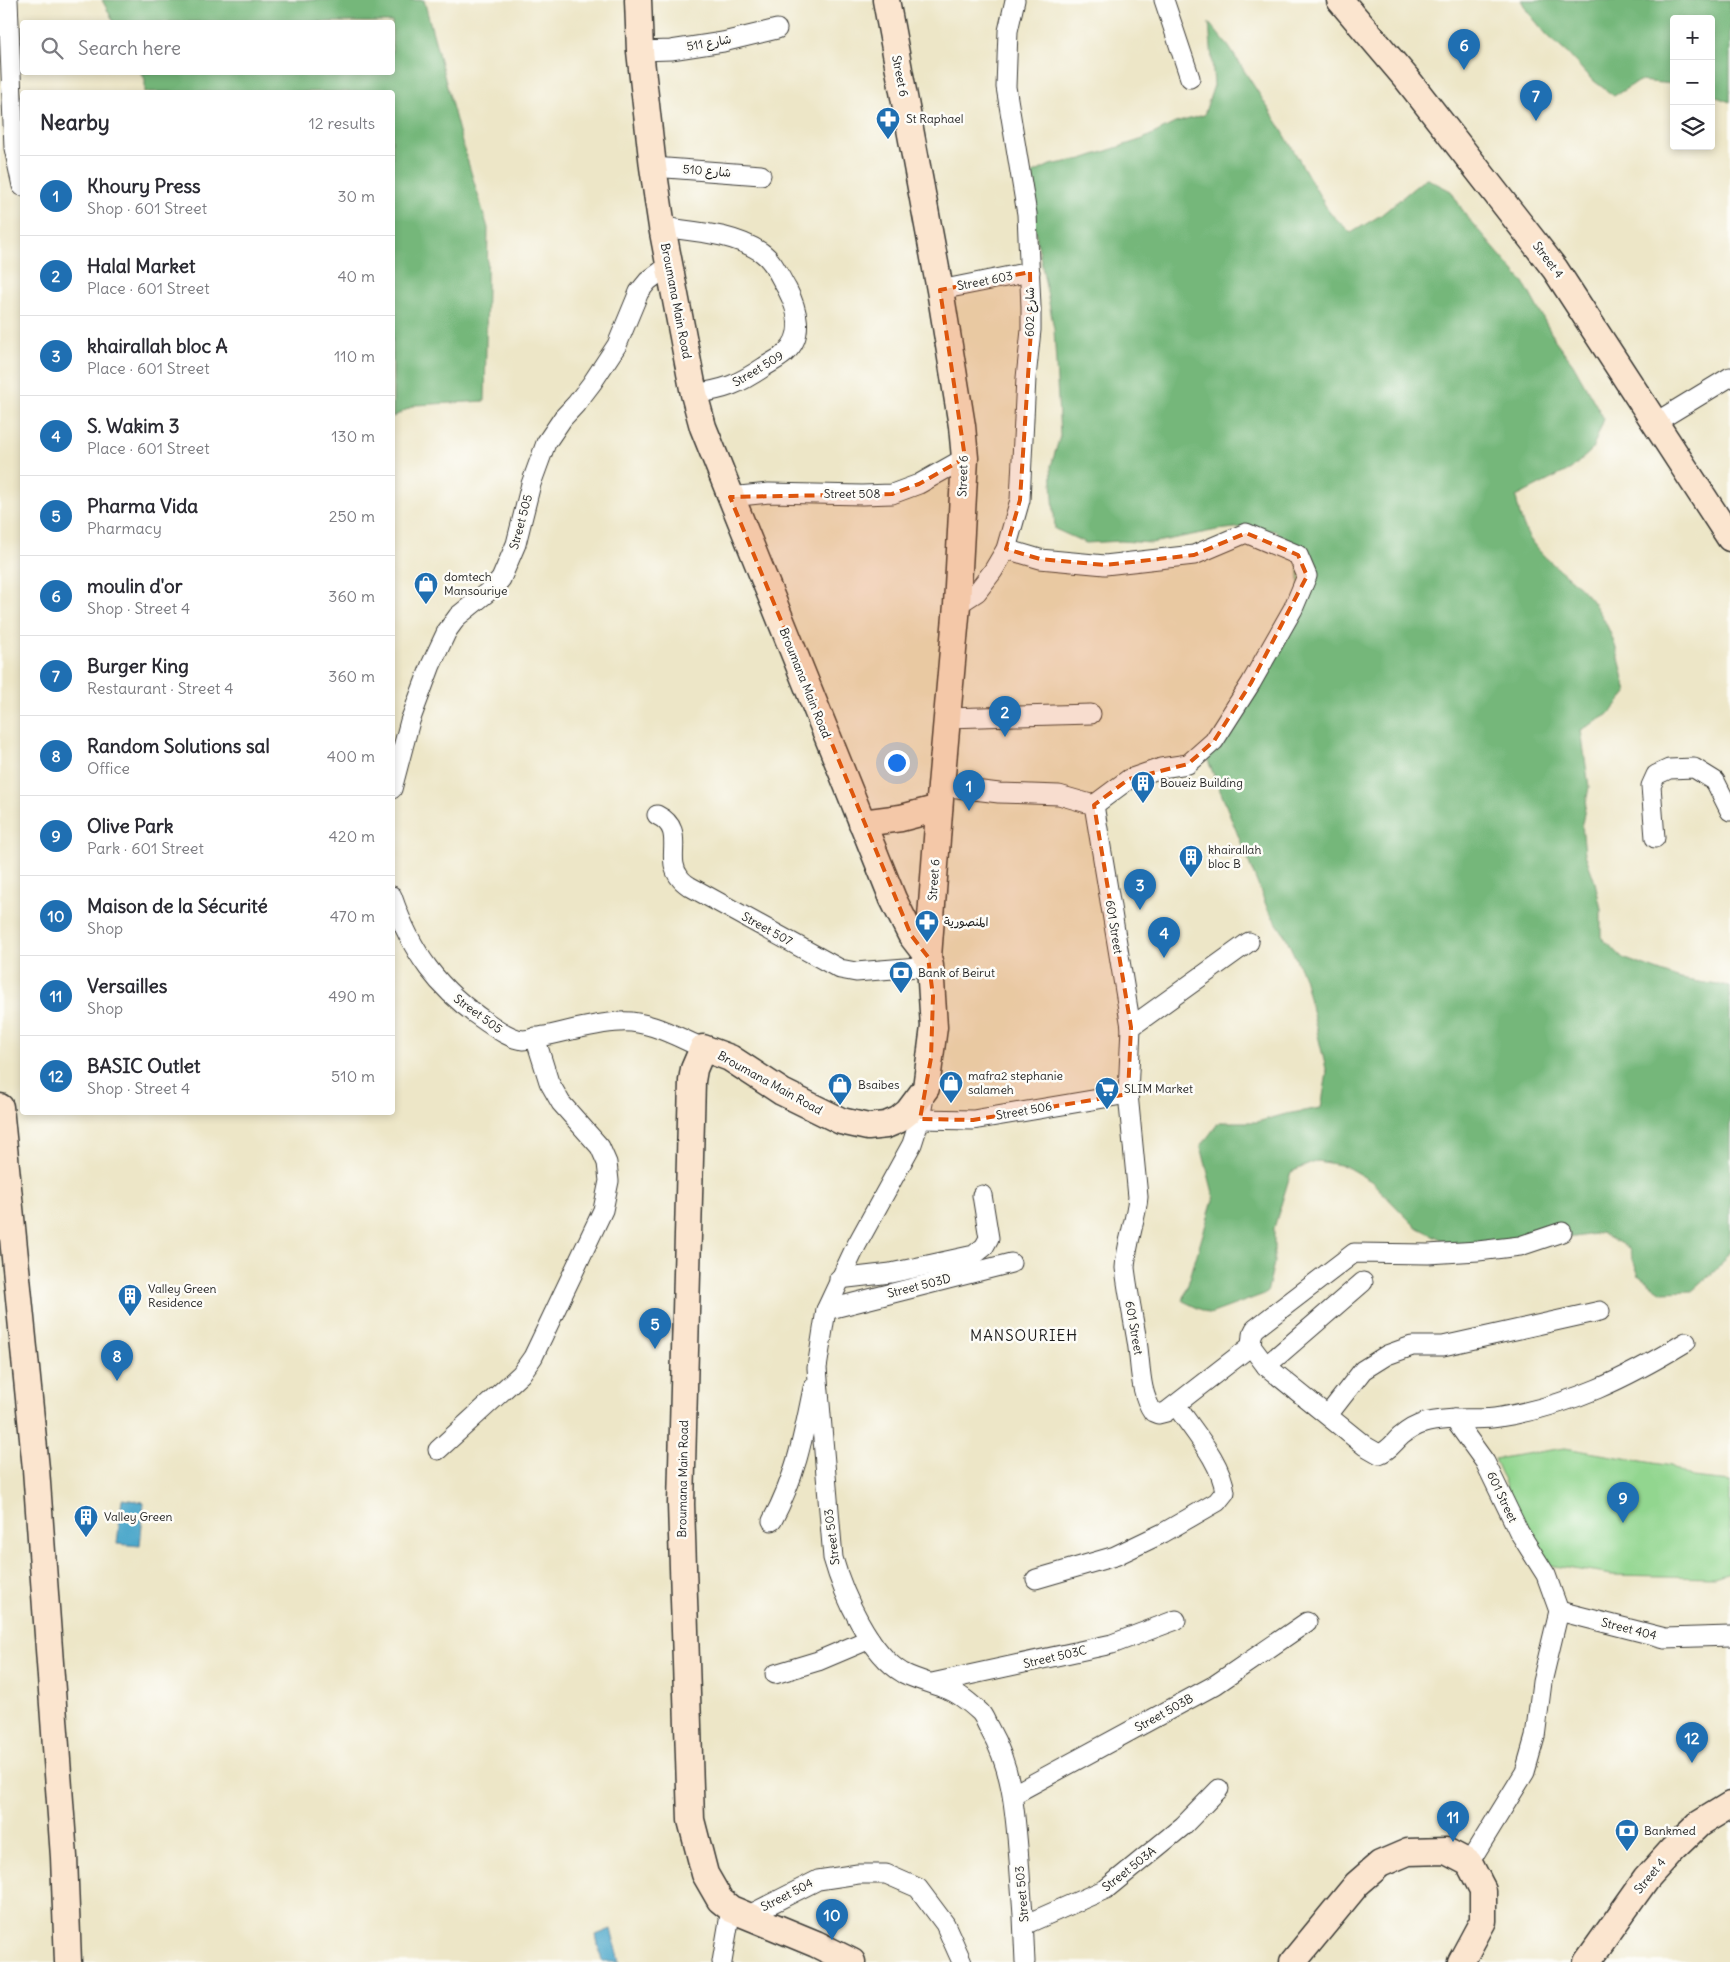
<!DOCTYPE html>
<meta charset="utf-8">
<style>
:root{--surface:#fff;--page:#f2f2f3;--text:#2b2b33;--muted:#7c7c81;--line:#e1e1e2;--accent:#1f6fb2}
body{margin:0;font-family:Delius,"Playpen Sans Arabic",sans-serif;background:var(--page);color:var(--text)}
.controls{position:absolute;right:15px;top:15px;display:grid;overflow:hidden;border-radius:5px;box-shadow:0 2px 8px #0003}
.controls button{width:45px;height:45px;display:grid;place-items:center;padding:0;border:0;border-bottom:1px solid var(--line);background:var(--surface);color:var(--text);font:25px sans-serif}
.you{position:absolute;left:896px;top:762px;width:18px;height:18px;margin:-12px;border:4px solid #fff;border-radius:50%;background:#1a73e8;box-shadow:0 0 0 8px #1a73e833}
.badge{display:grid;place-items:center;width:32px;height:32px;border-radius:50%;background:var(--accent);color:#fff;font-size:16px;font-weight:700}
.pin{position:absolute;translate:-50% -41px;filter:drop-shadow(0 1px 2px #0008)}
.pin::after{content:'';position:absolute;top:26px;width:18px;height:15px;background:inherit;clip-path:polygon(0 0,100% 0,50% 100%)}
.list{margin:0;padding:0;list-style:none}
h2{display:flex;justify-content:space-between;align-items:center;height:65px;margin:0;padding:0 20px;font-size:21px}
h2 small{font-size:16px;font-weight:400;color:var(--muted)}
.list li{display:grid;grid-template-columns:32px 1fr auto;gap:15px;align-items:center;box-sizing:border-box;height:80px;padding:0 20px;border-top:1px solid var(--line)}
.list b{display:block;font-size:19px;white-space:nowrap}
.list p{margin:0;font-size:16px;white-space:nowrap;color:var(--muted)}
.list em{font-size:16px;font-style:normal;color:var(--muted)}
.icon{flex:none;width:28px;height:28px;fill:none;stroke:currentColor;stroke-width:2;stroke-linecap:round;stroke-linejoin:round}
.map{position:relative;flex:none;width:1730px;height:1962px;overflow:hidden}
.search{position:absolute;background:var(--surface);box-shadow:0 2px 8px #0003;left:20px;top:20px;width:375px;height:55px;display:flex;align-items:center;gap:12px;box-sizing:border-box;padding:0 18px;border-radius:5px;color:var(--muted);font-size:19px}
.panel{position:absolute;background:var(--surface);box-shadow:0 2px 8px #0003;left:20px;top:90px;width:375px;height:1025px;border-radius:5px}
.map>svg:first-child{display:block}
.green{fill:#92d68f;stroke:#577956}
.forest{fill:#75b77a;stroke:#486a4b}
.water{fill:#4ea8cb;stroke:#356274}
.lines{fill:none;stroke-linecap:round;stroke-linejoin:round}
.street-casing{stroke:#3b3a36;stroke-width:21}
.secondary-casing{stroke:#3b3a36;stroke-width:29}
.street{stroke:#fff;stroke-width:19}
.secondary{stroke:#fbe5cf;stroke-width:26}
.marked{fill:#de560d;fill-opacity:0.2;stroke:#de560d;stroke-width:4;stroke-dasharray:10 6;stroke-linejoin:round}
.labels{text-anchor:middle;stroke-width:5;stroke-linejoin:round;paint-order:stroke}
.street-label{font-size:12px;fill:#1c1c1c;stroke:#fdfcf7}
.poi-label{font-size:12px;fill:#1c1c1c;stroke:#fdfcf7;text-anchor:start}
.quarter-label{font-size:15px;letter-spacing:1px;fill:#1c1c1c;stroke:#fdfcf7}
</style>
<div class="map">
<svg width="1730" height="1962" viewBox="0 0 1730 1962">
<rect width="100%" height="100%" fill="#fdfcf7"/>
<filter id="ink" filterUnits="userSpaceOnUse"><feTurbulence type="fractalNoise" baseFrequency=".02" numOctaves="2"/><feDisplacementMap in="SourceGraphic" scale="10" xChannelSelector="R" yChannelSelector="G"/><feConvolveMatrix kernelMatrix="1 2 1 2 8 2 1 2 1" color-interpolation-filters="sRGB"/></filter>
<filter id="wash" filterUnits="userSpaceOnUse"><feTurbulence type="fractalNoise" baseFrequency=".0096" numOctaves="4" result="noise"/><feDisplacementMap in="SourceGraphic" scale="20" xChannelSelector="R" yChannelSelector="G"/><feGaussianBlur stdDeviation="1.12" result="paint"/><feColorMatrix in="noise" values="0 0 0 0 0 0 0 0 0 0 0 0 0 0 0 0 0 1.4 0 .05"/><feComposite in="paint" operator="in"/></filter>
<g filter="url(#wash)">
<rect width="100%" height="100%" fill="#ede6c7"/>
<!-- green -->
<path class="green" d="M 1565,1448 L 1671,1466 L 1692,1478 L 1730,1482 L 1730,1572 L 1714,1577 L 1612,1575 L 1541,1564 L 1494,1459 Z"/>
<!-- forest -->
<g class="forest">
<path d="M 102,0 L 424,0 L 461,139 L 488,228 L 485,401 L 415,405 L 393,417 L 392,92 L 145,92 L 145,79 L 141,73 L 392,72 L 392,22 L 114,22 Z"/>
<path d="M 1521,0 L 1730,0 L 1730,102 L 1711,95 L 1711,19 L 1674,19 L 1674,84 L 1639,81 L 1614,96 L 1590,78 L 1568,54 L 1547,35 L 1527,11 Z"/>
<path d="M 1209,23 L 1229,47 L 1279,125 L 1329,212 L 1351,233 L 1381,215 L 1426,178 L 1451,191 L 1466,216 L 1524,283 L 1555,340 L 1573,364 L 1604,419 L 1592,450 L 1571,469 L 1516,497 C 1518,507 1520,518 1524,527 C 1536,559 1572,574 1592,601 C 1613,629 1620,659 1627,693 L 1608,715 L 1581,730 L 1589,787 L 1582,824 L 1585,854 L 1595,882 L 1601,909 L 1601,937 L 1623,958 L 1680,979 L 1730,987 L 1730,1251 L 1718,1268 L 1692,1291 L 1662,1292 L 1639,1276 L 1629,1248 L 1601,1233 L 1468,1253 L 1415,1226 L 1371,1181 L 1345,1166 L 1317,1161 L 1291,1172 L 1274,1228 L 1274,1263 L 1267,1293 L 1210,1314 L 1183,1301 L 1214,1197 L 1201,1146 L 1219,1122 L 1257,1122 L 1286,1114 L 1321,1108 L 1327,1073 L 1304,977 L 1286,937 L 1268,910 L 1205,753 L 1299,603 L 1298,547 L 1275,531 L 1244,527 L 1217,530 L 1151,543 L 1121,541 L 1086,543 L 1055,529 L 1051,466 L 1060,436 L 1054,329 L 1025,177 L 1050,165 L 1082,159 L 1143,139 L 1175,123 L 1204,115 L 1214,85 Z"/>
</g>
<!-- water -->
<g class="water">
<path d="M 122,1499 L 144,1502 L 140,1546 L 117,1544 Z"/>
<path d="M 611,1929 L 619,1962 L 602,1962 L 596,1935 Z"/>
</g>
</g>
<g filter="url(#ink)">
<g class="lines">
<defs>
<g id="street">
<path d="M 8,0 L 14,148 L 22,186"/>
<path d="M 1164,0 L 1190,78"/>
<path d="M 640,51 L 671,50 L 723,42 L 777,29"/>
<path d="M 653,167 L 761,175"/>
<path d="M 662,227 C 695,232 732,233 761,252 C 774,261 779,276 787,289 C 797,308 805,335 786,352 C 781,358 771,362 764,367 C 737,385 726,389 694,394"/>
<path d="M 940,290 L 1030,272"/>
<path d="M 1656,422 L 1730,377"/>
<path d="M 730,497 L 769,493 L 862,495 L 892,494 L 919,484 L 965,458"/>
<path d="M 1006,549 L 1040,559 L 1105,565 L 1194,555 L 1246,533 L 1298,555 L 1307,576 L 1293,609 L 1251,683 L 1214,741 L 1188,764 L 1161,768 L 1129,779 L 1094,805"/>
<path d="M 957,605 L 977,592 L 993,571 L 1006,549 L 1020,500 L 1026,378 L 1031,330 L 1031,307 L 1027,214 L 1006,87 L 1008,31 L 1015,0"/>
<path d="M 947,718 L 1091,714"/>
<path d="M 941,786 L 999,793 L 1059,795 L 1094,805 L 1131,1027 L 1128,1094 L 1138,1197 C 1136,1221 1126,1244 1125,1268 C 1128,1293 1133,1317 1137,1341 C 1141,1364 1139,1392 1153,1412 L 1158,1414 L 1166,1412 L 1251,1346 L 1266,1366 L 1365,1446 L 1379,1454 C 1390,1450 1393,1443 1401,1436 C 1419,1421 1431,1421 1454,1419 L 1485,1462 L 1519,1532 L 1546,1575 L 1559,1611"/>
<path d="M 392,789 L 410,721 L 431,665 L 447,631 L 458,616 L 494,587 L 501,579 L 516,544 L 531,484 L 546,443 L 563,418 L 576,404 L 592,383 L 617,345 L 639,292 L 648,281 L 664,269 L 668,262"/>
<path d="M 657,815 C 688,830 663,858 680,878 C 682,881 686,884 689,886 L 840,969 L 856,972 L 930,966"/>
<path d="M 1655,838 L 1651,786 L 1656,775 L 1669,769 L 1694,768 L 1715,781 L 1730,811"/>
<path d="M 392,896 C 411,952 438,990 488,1023 C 498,1030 511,1039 523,1040 C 529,1040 538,1037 545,1036 C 569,1031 595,1023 620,1022 C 649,1020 677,1037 703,1048"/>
<path d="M 1131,1027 L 1249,942"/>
<path d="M 925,1092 L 920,1119 L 912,1144 L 856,1246 L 826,1310 L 817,1368 L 833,1558 C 843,1594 870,1654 903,1673 C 917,1680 934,1684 949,1690 C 960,1694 971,1704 980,1712 C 984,1716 986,1723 989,1728 C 1013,1770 1015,1812 1019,1860 C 1022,1894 1024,1928 1025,1962"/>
<path d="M 920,1119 L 973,1120 L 1128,1094"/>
<path d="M 839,1279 L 891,1273 L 974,1255 L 984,1247 L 989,1238 L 982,1195"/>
<path d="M 826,1310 L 1011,1263"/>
<path d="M 1251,1346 L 1252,1335 L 1255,1329 L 1354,1253 L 1428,1254 L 1478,1251 L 1520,1246 L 1562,1232"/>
<path d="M 1266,1366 L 1363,1282"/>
<path d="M 1328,1415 L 1363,1370 L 1387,1355 L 1412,1346 L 1443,1346 L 1600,1311"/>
<path d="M 1454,1419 C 1469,1418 1485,1420 1500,1417 C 1572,1405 1625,1379 1686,1342"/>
<path d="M 438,1450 L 521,1374 L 533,1357 L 603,1210 L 609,1181 L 607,1163 L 600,1147 L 561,1103 L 549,1082 L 535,1037"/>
<path d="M 772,1521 C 796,1476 803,1438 813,1388"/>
<path d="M 1036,1579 L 1115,1556 L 1163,1533 L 1217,1502 L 1225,1492 C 1221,1461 1193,1431 1176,1405"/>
<path d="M 1559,1611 L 1665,1638 L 1730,1636"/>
<path d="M 775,1674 L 818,1661 L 870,1639"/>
<path d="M 932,1683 L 1112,1644 L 1176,1620"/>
<path d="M 1014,1794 L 1215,1685 L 1307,1622"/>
<path d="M 1469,1863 L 1525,1772 L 1535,1737 L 1542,1682 L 1559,1611"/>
<path d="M 747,1916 L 818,1880 L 858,1874 L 886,1874 L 918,1888 L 945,1924 L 962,1962"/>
<path d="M 1024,1925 L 1106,1889 L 1183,1826 L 1219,1789"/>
<path d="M 722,1962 L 731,1909"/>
</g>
<g id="secondary">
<path d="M 638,0 L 640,51 L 653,167 L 662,227 L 694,394 L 703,427 L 893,899 L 911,935 L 928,957 L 930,966 L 934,1027 L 926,1088 L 908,1112 L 898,1120 L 886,1125 L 868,1127 L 841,1121 L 782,1092 L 730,1058 L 703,1048 L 694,1069 L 692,1081 L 681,1504 L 691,1820 L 705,1874 L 720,1900 L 731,1909 L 816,1944 L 852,1962"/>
<path d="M 886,0 L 940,290 L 962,426 L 965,458 L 957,605 L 941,786 L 928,957"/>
<path d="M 1340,0 L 1407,79 L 1555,269 L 1730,538"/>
<path d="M 862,823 L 901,818 L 939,808"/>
<path d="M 0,1107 L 36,1469 L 64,1857 L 68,1962"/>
<path d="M 1293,1962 L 1357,1884 L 1380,1864 L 1408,1852 L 1446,1851 L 1469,1863 L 1483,1890 L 1483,1921 L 1461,1962"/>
<path d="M 1587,1962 L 1646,1879 L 1673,1849 L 1699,1824 L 1730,1805"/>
</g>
</defs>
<!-- street casing -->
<use href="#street" class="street-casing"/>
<!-- secondary casing -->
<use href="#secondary" class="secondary-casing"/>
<!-- street -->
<use href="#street" class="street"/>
<!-- secondary -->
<use href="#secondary" class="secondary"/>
</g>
</g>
<!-- marked area -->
<path class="marked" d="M 1030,272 L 1031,330 L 1020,500 L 1006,549 L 1040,559 L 1105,565 L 1194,555 L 1246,533 L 1298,555 L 1307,576 L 1251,683 L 1214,741 L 1188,764 L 1129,779 L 1094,805 L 1131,1027 L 1128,1094 L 973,1120 L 920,1119 L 931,1058 L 933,996 L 928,957 L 911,935 L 730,497 L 892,494 L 919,484 L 965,458 L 940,290 Z"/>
<!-- icons -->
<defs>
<symbol id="pharmacy-pin" viewBox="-11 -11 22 30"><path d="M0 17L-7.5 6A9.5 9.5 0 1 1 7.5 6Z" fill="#1f6fb2" stroke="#fdfcf7"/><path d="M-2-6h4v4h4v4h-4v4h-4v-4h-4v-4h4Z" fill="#fff"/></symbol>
<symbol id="shop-pin" viewBox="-11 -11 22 30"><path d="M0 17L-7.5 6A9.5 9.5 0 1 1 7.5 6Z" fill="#1f6fb2" stroke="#fdfcf7"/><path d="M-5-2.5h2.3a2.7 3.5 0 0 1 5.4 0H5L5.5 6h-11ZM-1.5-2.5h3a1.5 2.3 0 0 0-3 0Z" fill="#fff"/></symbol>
<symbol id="building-pin" viewBox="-11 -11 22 30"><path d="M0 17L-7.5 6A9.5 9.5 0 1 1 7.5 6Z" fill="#1f6fb2" stroke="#fdfcf7"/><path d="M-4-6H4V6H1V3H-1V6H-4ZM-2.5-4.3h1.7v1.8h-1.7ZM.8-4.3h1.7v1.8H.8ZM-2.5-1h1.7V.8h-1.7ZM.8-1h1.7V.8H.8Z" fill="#fff"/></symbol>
<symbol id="bank-pin" viewBox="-11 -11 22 30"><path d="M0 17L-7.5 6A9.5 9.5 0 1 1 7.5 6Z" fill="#1f6fb2" stroke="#fdfcf7"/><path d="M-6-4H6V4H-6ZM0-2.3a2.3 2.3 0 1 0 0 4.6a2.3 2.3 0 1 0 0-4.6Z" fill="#fff"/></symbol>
<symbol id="supermarket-pin" viewBox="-11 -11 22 30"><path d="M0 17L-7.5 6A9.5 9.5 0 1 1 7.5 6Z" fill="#1f6fb2" stroke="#fdfcf7"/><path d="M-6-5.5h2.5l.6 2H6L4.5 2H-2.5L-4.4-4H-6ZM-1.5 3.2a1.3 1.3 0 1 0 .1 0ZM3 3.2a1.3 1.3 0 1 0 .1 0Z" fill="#fff"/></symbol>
</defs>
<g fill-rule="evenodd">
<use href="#pharmacy-pin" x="874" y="105" width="28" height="38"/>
<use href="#shop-pin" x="412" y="570" width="28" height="38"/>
<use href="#building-pin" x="1129" y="769" width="28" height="38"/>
<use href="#building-pin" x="1177" y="843" width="28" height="38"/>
<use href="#pharmacy-pin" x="913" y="908" width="28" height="38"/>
<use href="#bank-pin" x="887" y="959" width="28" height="38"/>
<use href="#shop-pin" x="937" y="1069" width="28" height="38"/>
<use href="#shop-pin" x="826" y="1071" width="28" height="38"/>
<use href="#supermarket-pin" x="1093" y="1075" width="28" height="38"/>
<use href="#building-pin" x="116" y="1282" width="28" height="38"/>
<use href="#building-pin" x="72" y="1503" width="28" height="38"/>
<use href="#bank-pin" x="1613" y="1817" width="28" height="38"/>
</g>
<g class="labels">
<!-- street labels -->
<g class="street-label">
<text transform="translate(709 43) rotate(-10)" y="4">شارع 511</text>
<text transform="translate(900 76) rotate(79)" y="4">Street 6</text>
<text transform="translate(707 171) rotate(5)" y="4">شارع 510</text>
<text transform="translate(1548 260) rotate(53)" y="4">Street 4</text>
<text transform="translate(985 281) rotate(-11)" y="4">Street 603</text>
<text transform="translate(676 301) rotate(79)" y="4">Broumana Main Road</text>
<text transform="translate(1030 312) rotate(-90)" y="4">شارع 602</text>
<text transform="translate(758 369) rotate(-31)" y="4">Street 509</text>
<text transform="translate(963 476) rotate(-88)" y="4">Street 6</text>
<text x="852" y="498">Street 508</text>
<text transform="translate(521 522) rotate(-75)" y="4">Street 505</text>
<text transform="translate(805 683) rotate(68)" y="4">Broumana Main Road</text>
<text transform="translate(934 880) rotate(-86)" y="4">Street 6</text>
<text transform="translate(1114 927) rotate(81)" y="4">601 Street</text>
<text transform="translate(767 929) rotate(29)" y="4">Street 507</text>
<text transform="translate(478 1014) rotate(36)" y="4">Street 505</text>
<text transform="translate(770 1083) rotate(29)" y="4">Broumana Main Road</text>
<text transform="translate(1024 1111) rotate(-10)" y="4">Street 506</text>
<text transform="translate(919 1286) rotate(-14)" y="4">Street 503D</text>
<text transform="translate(1134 1328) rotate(80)" y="4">601 Street</text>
<text transform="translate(683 1479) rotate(-89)" y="4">Broumana Main Road</text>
<text transform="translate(1502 1497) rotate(65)" y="4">601 Street</text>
<text transform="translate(832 1537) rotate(-97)" y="4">Street 503</text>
<text transform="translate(1629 1629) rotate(14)" y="4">Street 404</text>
<text transform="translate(1055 1657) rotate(-13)" y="4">Street 503C</text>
<text transform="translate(1164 1713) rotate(-29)" y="4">Street 503B</text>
<text transform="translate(1129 1869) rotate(-38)" y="4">Street 503A</text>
<text transform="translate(1650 1876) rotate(-50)" y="4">Street 4</text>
<text transform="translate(1022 1894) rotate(-95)" y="4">Street 503</text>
<text transform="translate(787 1895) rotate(-27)" y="4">Street 504</text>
</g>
<!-- poi labels -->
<g class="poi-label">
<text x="906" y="123">St Raphael</text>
<text x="444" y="581">domtech<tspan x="444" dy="14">Mansouriye</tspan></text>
<text x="1160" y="787">Boueiz Building</text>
<text x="1208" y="854">khairallah<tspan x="1208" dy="14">bloc B</tspan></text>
<text x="944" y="926">المنصورية</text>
<text x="918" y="977">Bank of Beirut</text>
<text x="968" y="1080">mafra2 stephanie<tspan x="968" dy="14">salameh</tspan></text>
<text x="858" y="1089">Bsaibes</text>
<text x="1124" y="1093">SLIM Market</text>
<text x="148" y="1293">Valley Green<tspan x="148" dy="14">Residence</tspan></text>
<text x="104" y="1521">Valley Green</text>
<text x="1644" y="1835">Bankmed</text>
</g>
<!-- quarter labels -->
<g class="quarter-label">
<text x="1024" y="1341">MANSOURIEH</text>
</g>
</g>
</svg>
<div class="controls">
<button>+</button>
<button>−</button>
<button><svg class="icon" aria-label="layers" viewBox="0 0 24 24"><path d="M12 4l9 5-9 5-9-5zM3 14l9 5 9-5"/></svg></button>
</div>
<div class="you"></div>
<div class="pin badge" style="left:969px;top:811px">1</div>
<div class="pin badge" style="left:1005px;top:737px">2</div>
<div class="pin badge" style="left:1140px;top:910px">3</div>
<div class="pin badge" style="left:1164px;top:958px">4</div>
<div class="pin badge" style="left:655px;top:1349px">5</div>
<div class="pin badge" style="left:1464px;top:70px">6</div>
<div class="pin badge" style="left:1536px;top:121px">7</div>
<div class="pin badge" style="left:117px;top:1381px">8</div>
<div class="pin badge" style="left:1623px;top:1523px">9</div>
<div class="pin badge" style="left:832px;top:1940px">10</div>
<div class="pin badge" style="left:1453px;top:1842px">11</div>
<div class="pin badge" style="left:1692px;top:1763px">12</div>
<div class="search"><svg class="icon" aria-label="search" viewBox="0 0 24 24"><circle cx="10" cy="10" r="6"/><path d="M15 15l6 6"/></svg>Search here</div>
<section class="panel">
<h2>Nearby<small>12 results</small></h2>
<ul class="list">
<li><span class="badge">1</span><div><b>Khoury Press</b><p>Shop · 601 Street</p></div><em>30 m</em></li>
<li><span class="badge">2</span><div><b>Halal Market</b><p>Place · 601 Street</p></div><em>40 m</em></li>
<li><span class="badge">3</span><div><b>khairallah bloc A</b><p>Place · 601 Street</p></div><em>110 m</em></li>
<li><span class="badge">4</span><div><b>S. Wakim 3</b><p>Place · 601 Street</p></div><em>130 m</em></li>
<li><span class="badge">5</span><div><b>Pharma Vida</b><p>Pharmacy</p></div><em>250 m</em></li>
<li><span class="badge">6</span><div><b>moulin d'or</b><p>Shop · Street 4</p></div><em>360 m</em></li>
<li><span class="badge">7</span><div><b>Burger King</b><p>Restaurant · Street 4</p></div><em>360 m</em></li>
<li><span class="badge">8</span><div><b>Random Solutions sal</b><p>Office</p></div><em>400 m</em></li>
<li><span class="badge">9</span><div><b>Olive Park</b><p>Park · 601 Street</p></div><em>420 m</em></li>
<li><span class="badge">10</span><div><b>Maison de la Sécurité</b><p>Shop</p></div><em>470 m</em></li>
<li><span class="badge">11</span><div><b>Versailles</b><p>Shop</p></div><em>490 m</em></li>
<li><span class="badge">12</span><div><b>BASIC Outlet</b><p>Shop · Street 4</p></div><em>510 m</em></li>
</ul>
</section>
</div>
